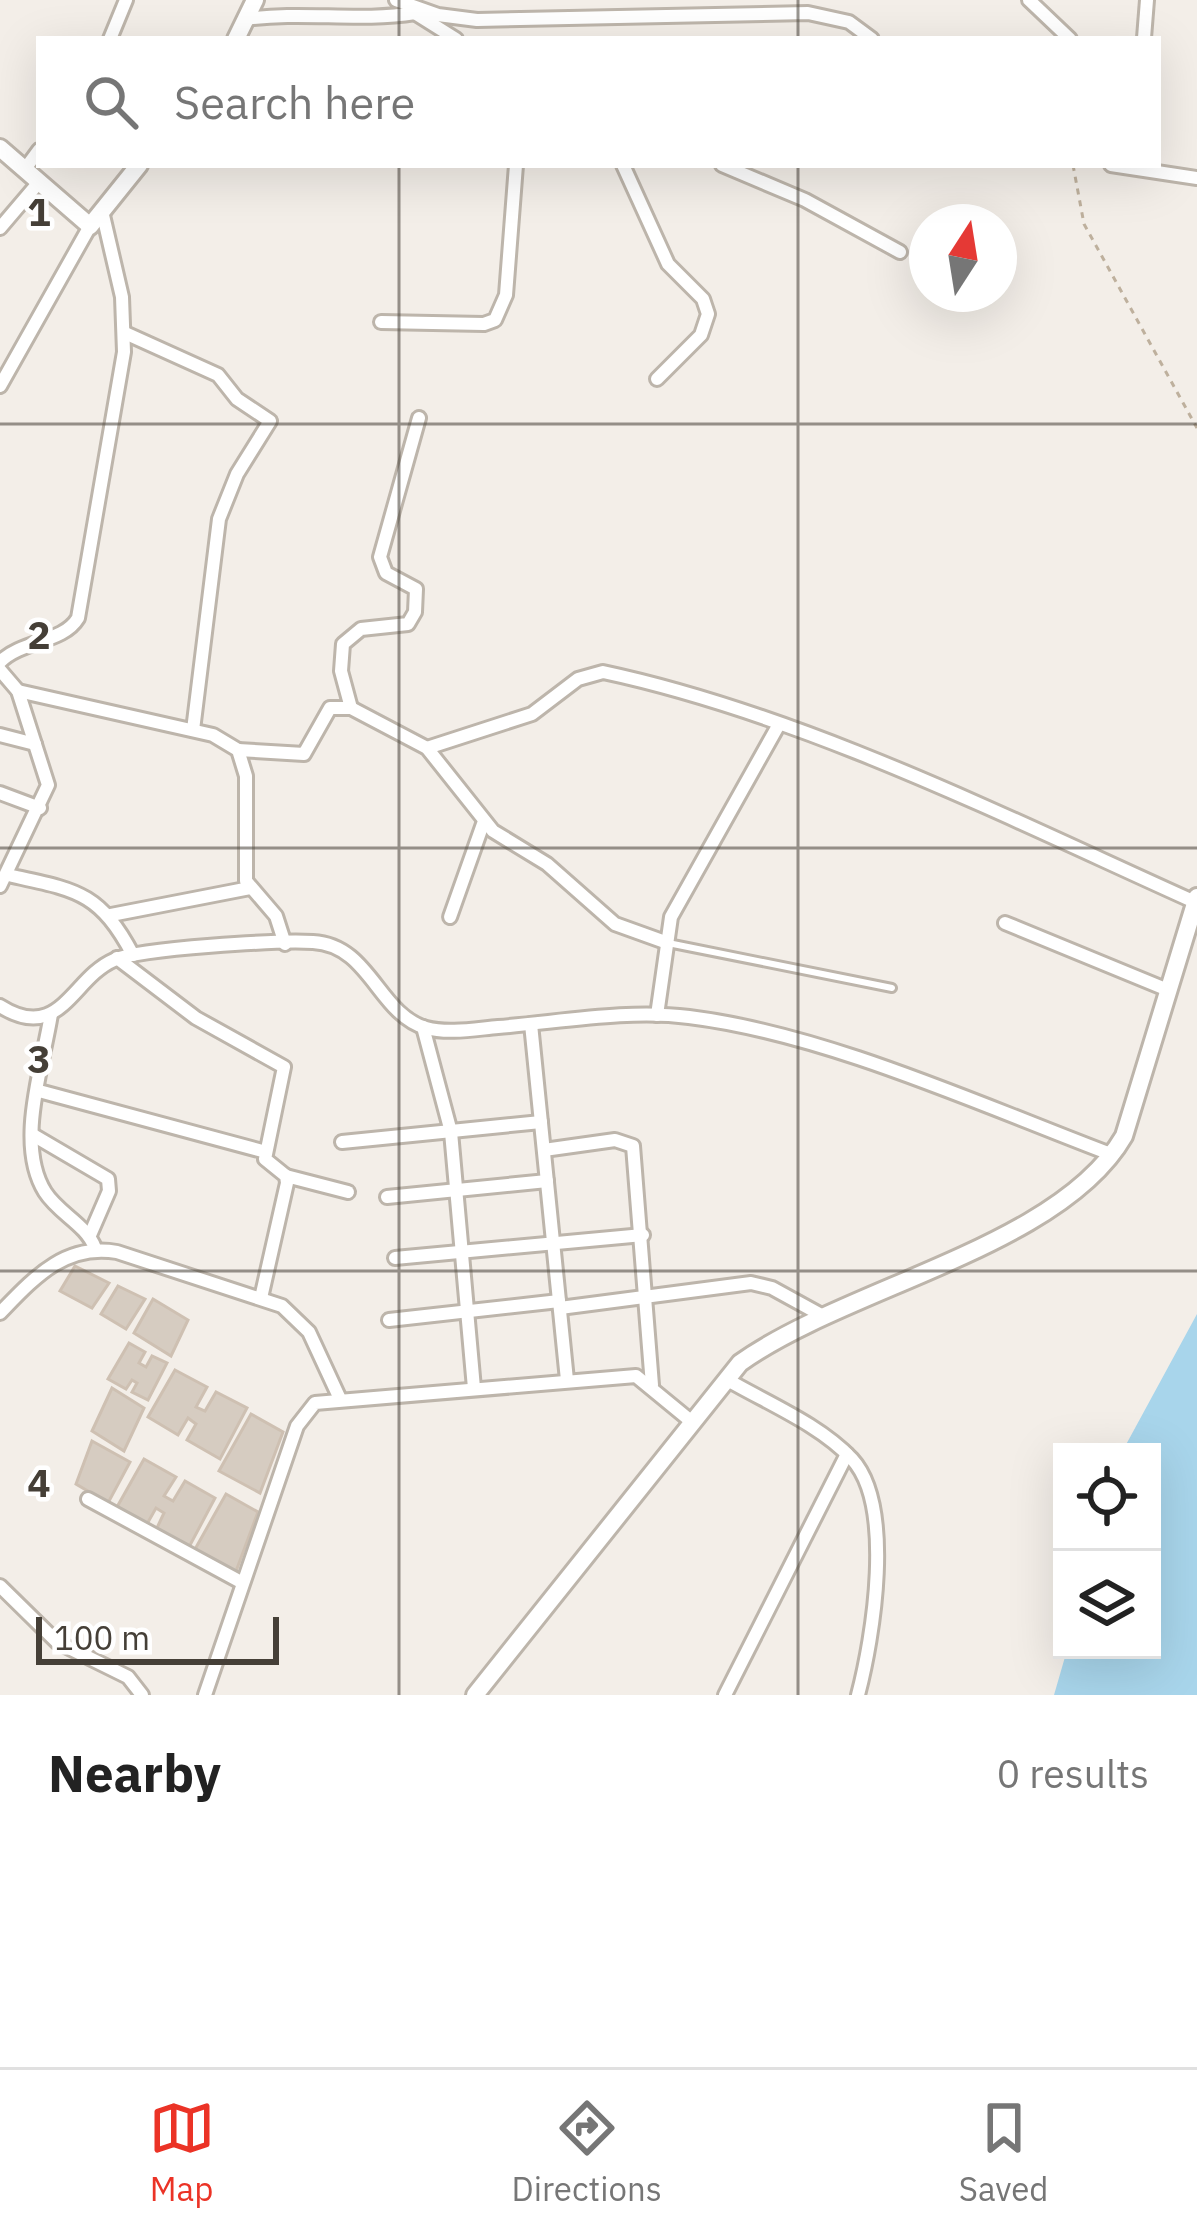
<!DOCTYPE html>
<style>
:root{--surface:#fff;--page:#f6f6f6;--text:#222;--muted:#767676;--line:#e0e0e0;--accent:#eb3326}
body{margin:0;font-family:"IBM Plex Sans",sans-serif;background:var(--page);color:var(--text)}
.controls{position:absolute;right:36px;bottom:36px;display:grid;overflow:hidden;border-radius:0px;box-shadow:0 12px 48px #0002}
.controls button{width:108px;height:108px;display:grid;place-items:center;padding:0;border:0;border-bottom:3px solid var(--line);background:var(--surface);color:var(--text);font:60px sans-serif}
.compass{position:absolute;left:909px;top:204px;width:108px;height:108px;border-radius:50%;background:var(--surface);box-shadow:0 12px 48px #0002;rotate:12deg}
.scale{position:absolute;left:36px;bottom:30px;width:243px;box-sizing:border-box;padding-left:12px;border:6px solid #453f37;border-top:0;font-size:33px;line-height:42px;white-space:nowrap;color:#453f37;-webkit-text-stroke:9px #fff;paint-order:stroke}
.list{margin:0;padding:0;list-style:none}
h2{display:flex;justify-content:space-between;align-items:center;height:156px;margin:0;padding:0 48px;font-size:51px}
h2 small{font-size:39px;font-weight:400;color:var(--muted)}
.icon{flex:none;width:66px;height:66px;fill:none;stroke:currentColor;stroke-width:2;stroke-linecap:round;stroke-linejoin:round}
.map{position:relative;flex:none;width:1197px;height:1695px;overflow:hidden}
.search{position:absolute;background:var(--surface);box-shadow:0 12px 48px #0002;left:36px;right:36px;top:36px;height:132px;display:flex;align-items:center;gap:30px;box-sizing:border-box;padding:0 42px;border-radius:0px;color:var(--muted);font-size:45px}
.sheet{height:372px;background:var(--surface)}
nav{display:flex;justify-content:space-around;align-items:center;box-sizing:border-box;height:168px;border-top:3px solid var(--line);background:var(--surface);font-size:33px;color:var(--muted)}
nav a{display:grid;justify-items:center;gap:6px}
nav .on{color:var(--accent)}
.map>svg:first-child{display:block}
.water{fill:#a8d5eb}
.building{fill:#d6ccc1;stroke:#cec0b2;stroke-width:3}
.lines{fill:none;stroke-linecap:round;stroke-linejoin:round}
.service-casing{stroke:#bdb5ab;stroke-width:12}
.minor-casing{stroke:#bdb5ab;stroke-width:18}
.tertiary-casing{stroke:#bdb5ab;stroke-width:22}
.path{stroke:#beb09d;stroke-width:3;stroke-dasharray:6 6;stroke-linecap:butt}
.service{stroke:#fff;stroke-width:6}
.minor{stroke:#fff;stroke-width:12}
.tertiary{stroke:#fff;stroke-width:16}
.grid{fill:none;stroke:#453f37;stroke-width:3;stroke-opacity:0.55}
.grid-label{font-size:39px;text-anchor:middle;font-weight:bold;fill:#453f37;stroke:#fff;stroke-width:9;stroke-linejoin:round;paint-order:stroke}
</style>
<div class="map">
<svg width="1197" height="1695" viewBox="0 0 1197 1695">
<rect width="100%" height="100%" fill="#f3eee8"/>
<!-- water -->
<path class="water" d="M 1197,1314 L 1197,1695 L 1054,1695 L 1067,1650 L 1152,1650 L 1152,1452 L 1122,1452 Z"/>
<!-- building -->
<g class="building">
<path d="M 75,1266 L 109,1283 L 92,1308 L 60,1291 Z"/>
<path d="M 118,1286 L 145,1299 L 126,1329 L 101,1314 Z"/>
<path d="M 153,1299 L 188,1320 L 171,1356 L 134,1333 Z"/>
<path d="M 129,1343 L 145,1352 L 139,1363 L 146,1367 L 152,1356 L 167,1363 L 148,1400 L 132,1392 L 137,1383 L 132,1380 L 126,1389 L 108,1379 Z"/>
<path d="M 175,1370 L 207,1387 L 196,1407 L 205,1411 L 216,1392 L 247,1408 L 220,1459 L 187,1440 L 196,1424 L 188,1418 L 178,1435 L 148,1417 Z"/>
<path d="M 112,1388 L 144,1408 L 124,1451 L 92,1431 Z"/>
<path d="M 251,1414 L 283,1432 L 260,1493 L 219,1471 Z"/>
<path d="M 92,1441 L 130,1462 L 108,1503 L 76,1484 Z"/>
<path d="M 144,1459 L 176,1477 L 164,1496 L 173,1501 L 185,1481 L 215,1498 L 188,1549 L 156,1530 L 164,1513 L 156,1508 L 147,1524 L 117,1507 Z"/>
<path d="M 226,1494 L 258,1512 L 235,1574 L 194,1551 Z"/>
</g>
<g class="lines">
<defs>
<path id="service" d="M 668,943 L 892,988"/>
<g id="minor">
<path d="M 396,0 L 438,15 L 477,20 L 808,13 L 849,22 L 872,39"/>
<path d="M 1029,0 L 1070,39"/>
<path d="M 413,12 L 456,39"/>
<path d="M 246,19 C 303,11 358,22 415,13"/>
<path d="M 1144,38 L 1147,0"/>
<path d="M 110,39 L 126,0"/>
<path d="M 623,165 L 668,264 L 703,299 L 708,314 L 701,335 L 657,379"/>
<path d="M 722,165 L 805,200 L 900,252"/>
<path d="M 1111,165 L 1197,178"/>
<path d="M 25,169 L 39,150"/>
<path d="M 0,228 L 40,181"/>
<path d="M 381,322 L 484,324 L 495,320 L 506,295 L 516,165"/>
<path d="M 125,333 L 218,375 L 237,399 L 270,421 L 237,474 L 219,519 L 193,730"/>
<path d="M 0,386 L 90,226"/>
<path d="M 0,662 C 22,640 63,643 78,618 L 124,352 L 122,297 L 102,211"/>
<path d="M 0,670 L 18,691 L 48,785 L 0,886"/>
<path d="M 18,691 L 213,735 L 238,750 L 246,776 L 246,881 L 276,916 L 285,944"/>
<path d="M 351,708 L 341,671 L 343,644 L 361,629 L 408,624 L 415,612 L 416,589 L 386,573 L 380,557 L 419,418"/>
<path d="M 0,735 L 35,744"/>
<path d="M 427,748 L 532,714 L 578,679 L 603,672 C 804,715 1008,818 1195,902"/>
<path d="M 238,750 L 304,754 L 330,708 L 351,708 L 427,748 L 493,831 L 547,864 L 615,924 L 665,942"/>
<path d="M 0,793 L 40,808"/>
<path d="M 8,875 C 76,890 99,891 133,955"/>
<path d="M 111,915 L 250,888"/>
<path d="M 450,917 L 483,824"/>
<path d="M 1005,923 L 1168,990"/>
<path d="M 117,958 L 196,1018 L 284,1067 L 265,1159 L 286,1176 L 287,1183 L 261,1298"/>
<path d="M 0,1006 C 60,1044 72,978 114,960 C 141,948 279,940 313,942 C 370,945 378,1014 426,1028 C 448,1034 475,1029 498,1027 C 560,1022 628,1009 689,1017 C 827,1034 983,1106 1113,1155"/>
<path d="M 51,1014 C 43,1066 15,1144 45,1192 C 59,1214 86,1224 95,1248"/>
<path d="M 657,1015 L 671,917 L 778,726"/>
<path d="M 531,1024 L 567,1380"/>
<path d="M 423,1027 L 451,1132 L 474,1388"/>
<path d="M 39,1091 L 266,1152"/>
<path d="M 33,1135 L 108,1179 L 109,1191 L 90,1235"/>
<path d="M 342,1142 L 541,1122"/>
<path d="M 544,1150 L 615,1140 L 633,1146 L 652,1385"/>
<path d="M 286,1176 L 348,1192"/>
<path d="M 387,1197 L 547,1181"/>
<path d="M 395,1258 L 643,1235"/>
<path d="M 560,1308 L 751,1283 L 772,1288 L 823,1316"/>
<path d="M 0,1313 C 34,1278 65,1243 117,1252 L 282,1306 L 309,1332 L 340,1399"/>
<path d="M 389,1320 L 559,1301"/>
<path d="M 726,1379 C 767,1403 819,1424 852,1459 C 895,1506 873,1638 858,1695"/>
<path d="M 88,1499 L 241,1582"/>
<path d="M 0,1586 L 57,1642 L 128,1677 L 142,1695"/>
<path d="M 205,1695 L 297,1426 L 315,1403 L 636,1376 L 692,1422"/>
<path d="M 725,1695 L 847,1454"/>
</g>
<g id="tertiary">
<path d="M 236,39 L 255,0"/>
<path d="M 0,148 L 90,226 L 139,165"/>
<path d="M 475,1695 L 740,1363 C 846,1287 1060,1247 1124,1136 L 1197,897"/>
</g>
</defs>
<!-- service casing -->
<use href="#service" class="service-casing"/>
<!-- minor casing -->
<use href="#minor" class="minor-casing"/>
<!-- tertiary casing -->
<use href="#tertiary" class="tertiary-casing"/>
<!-- path -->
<path class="path" d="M 1073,165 L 1084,224 L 1197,428"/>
<!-- service -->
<use href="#service" class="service"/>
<!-- minor -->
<use href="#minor" class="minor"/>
<!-- tertiary -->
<use href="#tertiary" class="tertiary"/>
</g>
<!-- grid -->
<path class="grid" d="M 399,0 L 399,39M 798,0 L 798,39M 399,165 L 399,1695M 798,165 L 798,1695M 0,424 L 1197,424M 0,848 L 1197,848M 0,1271 L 1197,1271"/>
<g class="grid-label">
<text x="39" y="226">1</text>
<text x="39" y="649">2</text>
<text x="39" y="1073">3</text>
<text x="39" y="1497">4</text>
</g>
</svg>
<div class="controls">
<button><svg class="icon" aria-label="locate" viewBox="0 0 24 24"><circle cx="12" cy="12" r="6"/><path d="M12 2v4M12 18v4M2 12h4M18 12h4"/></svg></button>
<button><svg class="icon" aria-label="layers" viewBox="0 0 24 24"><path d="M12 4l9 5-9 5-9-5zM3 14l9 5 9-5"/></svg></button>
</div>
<svg class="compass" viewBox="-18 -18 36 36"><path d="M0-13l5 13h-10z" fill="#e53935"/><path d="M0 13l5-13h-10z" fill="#767676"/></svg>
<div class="scale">100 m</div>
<div class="search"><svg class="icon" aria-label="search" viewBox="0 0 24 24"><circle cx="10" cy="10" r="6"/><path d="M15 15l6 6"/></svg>Search here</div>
</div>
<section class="sheet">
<h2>Nearby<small>0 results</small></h2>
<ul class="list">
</ul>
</section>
<nav>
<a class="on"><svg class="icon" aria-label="map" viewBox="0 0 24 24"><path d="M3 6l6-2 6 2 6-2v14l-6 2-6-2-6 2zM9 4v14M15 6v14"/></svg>Map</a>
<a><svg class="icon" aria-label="directions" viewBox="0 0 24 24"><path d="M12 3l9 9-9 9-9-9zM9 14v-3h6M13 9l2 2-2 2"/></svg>Directions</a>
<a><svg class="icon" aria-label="saved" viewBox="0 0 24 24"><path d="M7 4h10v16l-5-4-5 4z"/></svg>Saved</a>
</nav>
